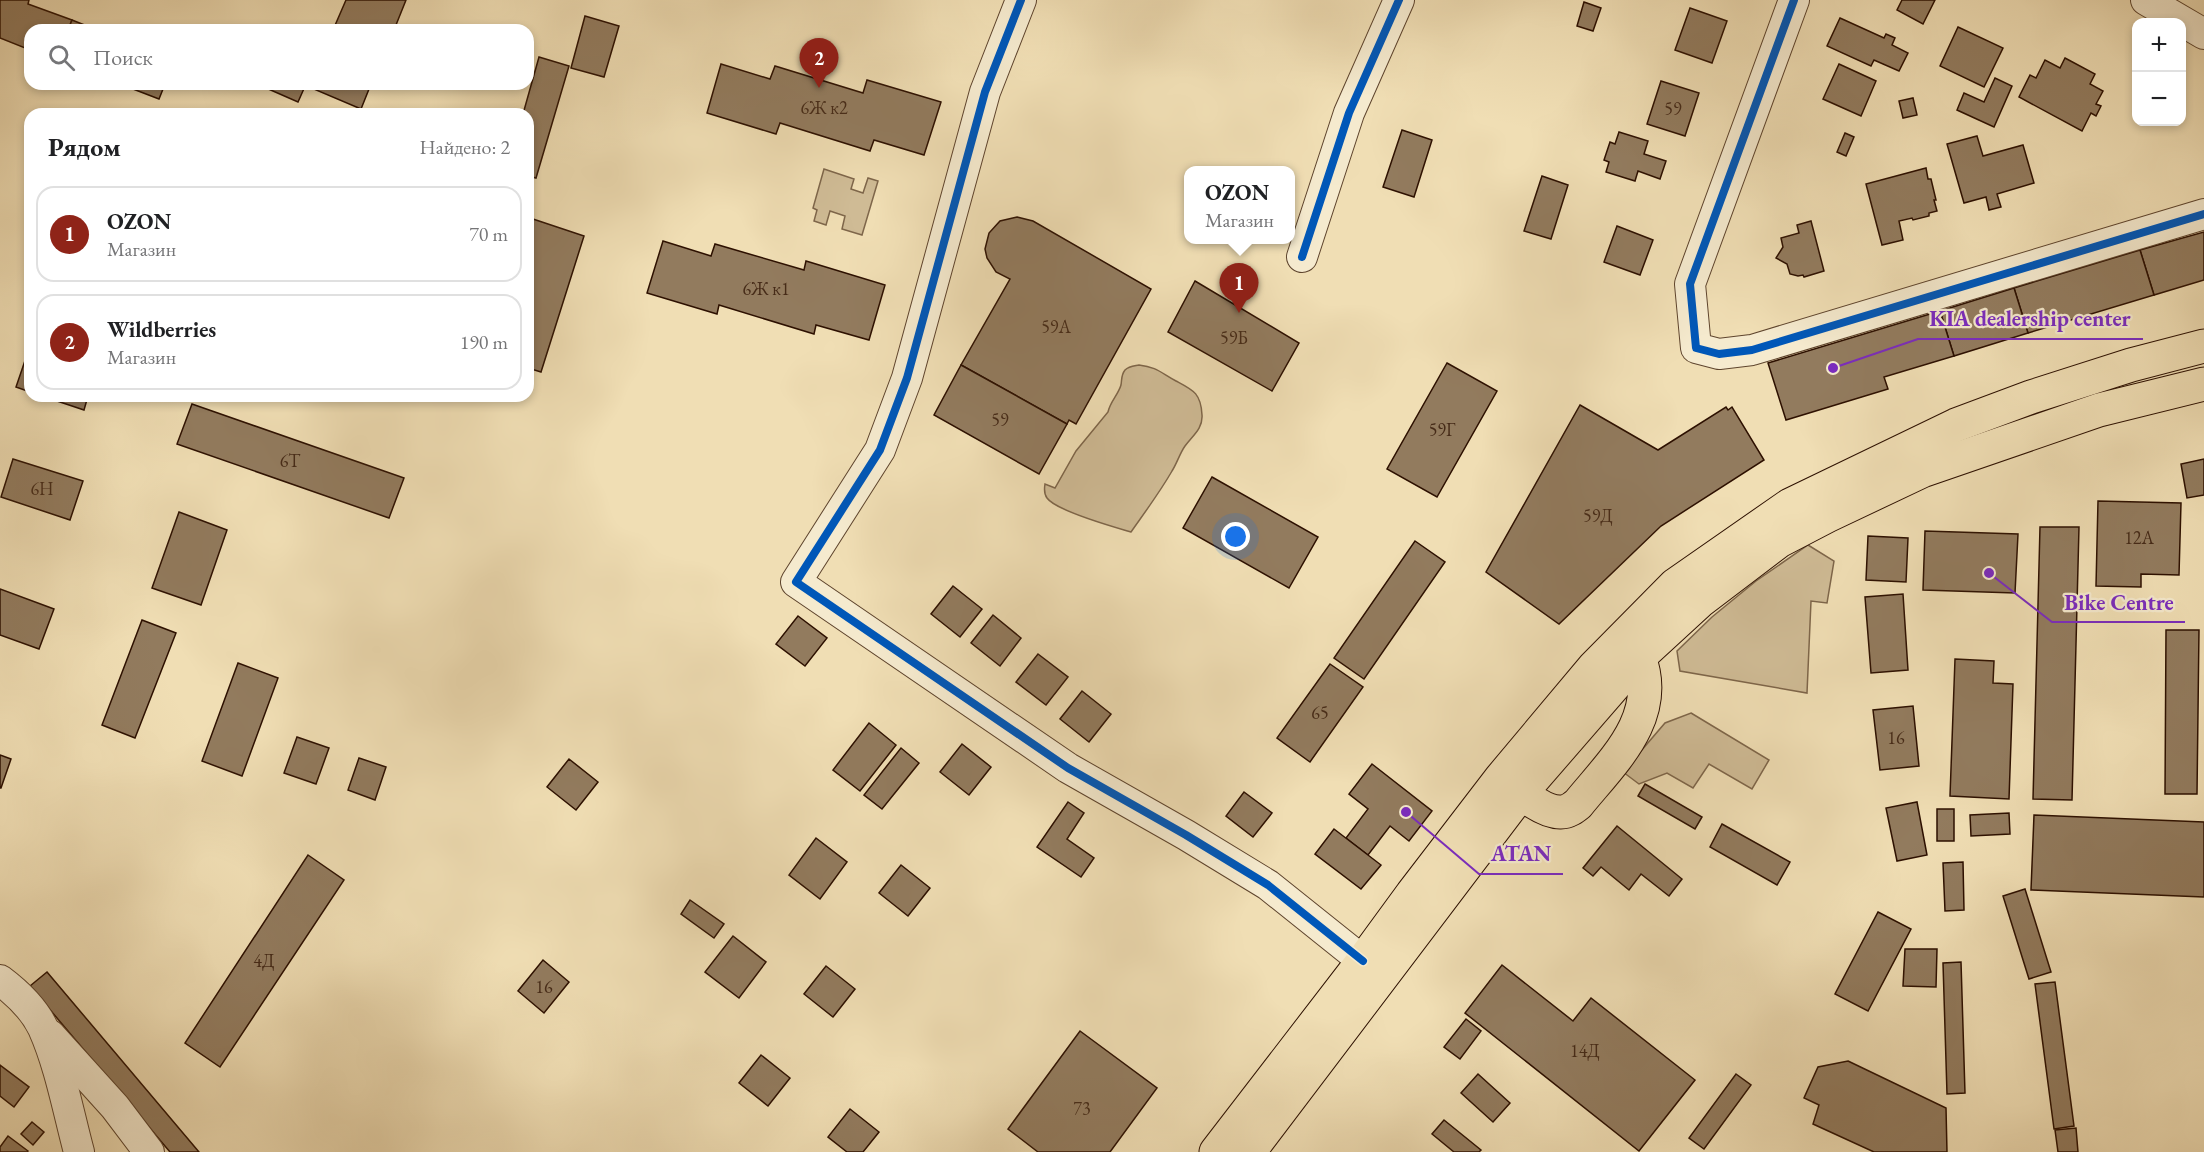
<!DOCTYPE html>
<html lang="ru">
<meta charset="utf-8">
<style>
:root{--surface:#fff;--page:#f2f2f2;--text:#202124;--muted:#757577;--line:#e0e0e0;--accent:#8f2418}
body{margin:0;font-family:"EB Garamond",serif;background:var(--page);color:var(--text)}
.controls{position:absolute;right:18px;top:18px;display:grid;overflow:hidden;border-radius:12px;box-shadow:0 3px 9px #0003}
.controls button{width:54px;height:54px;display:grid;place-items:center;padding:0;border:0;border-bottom:2px solid var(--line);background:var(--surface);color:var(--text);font:30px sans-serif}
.you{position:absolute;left:1236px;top:537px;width:21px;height:21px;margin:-15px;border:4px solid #fff;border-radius:50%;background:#1a73e8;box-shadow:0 0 0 9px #1a73e833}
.badge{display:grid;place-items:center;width:39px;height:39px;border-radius:50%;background:var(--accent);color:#fff;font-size:20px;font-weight:700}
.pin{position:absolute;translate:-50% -50px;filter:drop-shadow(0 2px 3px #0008)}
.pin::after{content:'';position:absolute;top:32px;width:21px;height:18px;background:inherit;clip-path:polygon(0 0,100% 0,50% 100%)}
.popup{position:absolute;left:1184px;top:166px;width:111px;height:78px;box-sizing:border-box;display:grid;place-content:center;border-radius:12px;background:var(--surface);filter:drop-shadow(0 2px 4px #0005);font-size:20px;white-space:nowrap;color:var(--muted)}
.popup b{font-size:22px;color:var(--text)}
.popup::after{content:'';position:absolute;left:50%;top:100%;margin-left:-12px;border:12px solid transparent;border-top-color:var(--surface)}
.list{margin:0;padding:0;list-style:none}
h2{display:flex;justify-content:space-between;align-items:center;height:78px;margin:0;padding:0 24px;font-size:26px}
h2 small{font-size:20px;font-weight:400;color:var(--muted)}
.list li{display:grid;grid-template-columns:39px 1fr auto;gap:18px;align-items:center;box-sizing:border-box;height:96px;margin:0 12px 12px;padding:0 12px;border:2px solid var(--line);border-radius:18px}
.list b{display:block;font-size:22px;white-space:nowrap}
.list p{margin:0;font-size:20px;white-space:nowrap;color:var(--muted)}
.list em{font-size:20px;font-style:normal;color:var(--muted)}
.icon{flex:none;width:33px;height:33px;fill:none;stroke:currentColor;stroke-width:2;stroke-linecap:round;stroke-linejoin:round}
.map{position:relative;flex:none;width:2204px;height:1152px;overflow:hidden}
.search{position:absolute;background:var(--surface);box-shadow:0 3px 9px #0003;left:24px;top:24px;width:510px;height:66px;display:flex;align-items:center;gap:15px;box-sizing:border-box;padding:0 21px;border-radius:18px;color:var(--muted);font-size:22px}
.panel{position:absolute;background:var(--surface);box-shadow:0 3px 9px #0003;left:24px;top:108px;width:510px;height:294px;border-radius:18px}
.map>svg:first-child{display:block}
.green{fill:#cfbb95;stroke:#7e664a;stroke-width:1.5}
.building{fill:#927b5e;stroke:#2d1000;stroke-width:1.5}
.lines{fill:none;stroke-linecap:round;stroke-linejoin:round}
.minor-casing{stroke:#5e442d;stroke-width:32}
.major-casing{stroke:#2d1000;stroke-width:35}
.minor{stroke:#f5eace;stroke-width:30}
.major{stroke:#f0deb4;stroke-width:33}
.cycleway-casing{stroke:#f5eace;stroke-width:11}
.cycleway{stroke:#0057b8;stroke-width:8}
.labels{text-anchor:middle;stroke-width:4.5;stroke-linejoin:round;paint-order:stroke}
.number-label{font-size:18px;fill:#462b18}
.leader{fill:none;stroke:#7b2cbf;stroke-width:2}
.callout-dot{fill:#7b2cbf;stroke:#f5eace;stroke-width:2}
.callout-label{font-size:22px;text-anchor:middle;font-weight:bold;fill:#7b2cbf;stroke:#f5eace;stroke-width:4.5;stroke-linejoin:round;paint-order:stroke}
</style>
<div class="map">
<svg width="2204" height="1152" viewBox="0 0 2204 1152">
<rect width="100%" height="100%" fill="#f0deb4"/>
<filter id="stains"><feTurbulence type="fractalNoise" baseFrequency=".00333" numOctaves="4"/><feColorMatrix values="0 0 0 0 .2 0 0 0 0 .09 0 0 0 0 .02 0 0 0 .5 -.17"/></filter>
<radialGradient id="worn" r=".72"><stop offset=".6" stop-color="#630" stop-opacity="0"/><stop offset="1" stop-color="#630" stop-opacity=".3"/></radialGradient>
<!-- green -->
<g class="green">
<path d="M 824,169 L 854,179 L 851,189 L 863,193 L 868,178 L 878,181 L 862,235 L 842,229 L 845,216 L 830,211 L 826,225 L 814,221 L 817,210 L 813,208 Z"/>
<path d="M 1139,365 C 1157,367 1161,373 1176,381 C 1193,390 1201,393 1202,415 C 1203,429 1192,436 1185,446 C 1180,453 1177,463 1172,471 C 1160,492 1145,512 1131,532 C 1114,527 1056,511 1047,498 C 1044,494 1044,490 1045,484 L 1055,488 L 1076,451 L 1108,412 C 1110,402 1118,395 1121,385 C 1122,379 1121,375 1125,370 C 1129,366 1134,366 1139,365 Z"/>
<path d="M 1808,545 L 1834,561 L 1827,603 L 1811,601 L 1807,693 L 1680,671 L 1677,651 L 1712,617 L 1756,581 Z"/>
<path d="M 1691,713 L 1769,760 L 1752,789 L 1709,764 L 1693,788 L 1667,773 L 1639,784 L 1623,772 L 1665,723 Z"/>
</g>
<!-- building -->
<g class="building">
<path d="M 0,0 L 29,0 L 28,4 L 72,20 L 68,30 L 30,30 L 30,50 L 0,38 Z"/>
<path d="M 346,0 L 406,0 L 394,30 L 333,30 Z"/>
<path d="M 1902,0 L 1935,0 L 1923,24 L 1897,10 Z"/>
<path d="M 1584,2 L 1601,8 L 1593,31 L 1577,26 Z"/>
<path d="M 1690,8 L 1727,21 L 1712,63 L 1675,50 Z"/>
<path d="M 585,16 L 619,26 L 604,77 L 571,68 Z"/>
<path d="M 1840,18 L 1884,38 L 1886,34 L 1895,38 L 1892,45 L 1908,53 L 1899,71 L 1874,60 L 1871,66 L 1827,46 Z"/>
<path d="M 72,20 L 97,30 L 68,30 Z"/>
<path d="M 1958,27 L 2003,48 L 1984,87 L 1940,66 Z"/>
<path d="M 539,57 L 569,66 L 536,178 L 528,176 L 528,114 L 523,114 Z"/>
<path d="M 2065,58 L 2095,74 L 2090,84 L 2103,91 L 2096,104 L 2101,106 L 2096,116 L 2091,113 L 2082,131 L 2019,97 L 2030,75 L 2036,78 L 2045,60 L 2060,68 Z"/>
<path d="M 721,64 L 770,79 L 775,66 L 863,93 L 867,80 L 941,102 L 924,155 L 874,140 L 870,151 L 780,123 L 776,134 L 707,113 Z"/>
<path d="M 1839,64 L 1876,81 L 1861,116 L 1823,99 Z"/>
<path d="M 1995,78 L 2012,86 L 1994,127 L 1957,110 L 1964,93 L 1984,102 Z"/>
<path d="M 1661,81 L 1699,93 L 1685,136 L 1647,124 Z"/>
<path d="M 120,84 L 165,84 L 159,99 Z"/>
<path d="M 257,84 L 306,84 L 298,102 Z"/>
<path d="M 311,84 L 371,84 L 361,109 L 309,87 Z"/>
<path d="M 1913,98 L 1917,115 L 1903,118 L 1899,101 Z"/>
<path d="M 1402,130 L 1432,140 L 1414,197 L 1383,187 Z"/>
<path d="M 1619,132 L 1648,141 L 1644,154 L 1666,161 L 1660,179 L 1638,171 L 1635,181 L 1606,172 L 1609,162 L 1604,160 L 1610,142 L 1615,144 Z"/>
<path d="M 1845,133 L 1854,137 L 1846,156 L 1837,152 Z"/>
<path d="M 1977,136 L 1983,156 L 2023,145 L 2034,183 L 1997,194 L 2001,207 L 1989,210 L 1986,197 L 1964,203 L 1947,144 Z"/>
<path d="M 1926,168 L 1928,179 L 1931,179 L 1936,200 L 1934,200 L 1937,211 L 1929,213 L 1929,216 L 1913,220 L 1912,218 L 1899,221 L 1903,240 L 1882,245 L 1866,184 Z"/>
<path d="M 1542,176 L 1568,185 L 1551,239 L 1524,231 Z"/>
<path d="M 1017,217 L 1033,221 L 1151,289 L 1076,424 L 1069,420 L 1067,424 L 961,365 L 1010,279 L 996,272 L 987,258 L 985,249 L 989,233 L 1000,221 Z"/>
<path d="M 530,218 L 584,236 L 541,372 L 528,368 L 528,226 Z"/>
<path d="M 1811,221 L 1824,271 L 1804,277 L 1803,275 L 1798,276 L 1790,274 L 1787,264 L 1776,258 L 1783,247 L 1781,238 L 1799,233 L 1797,225 Z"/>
<path d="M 1617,226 L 1653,240 L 1640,275 L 1604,262 Z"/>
<path d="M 2204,232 L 2204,280 L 2154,295 L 2140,250 Z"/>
<path d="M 663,241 L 711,256 L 715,244 L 804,270 L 806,261 L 885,285 L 869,340 L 816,325 L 814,334 L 719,305 L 717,314 L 647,293 Z"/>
<path d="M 2140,250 L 2154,295 L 2028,333 L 2014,288 Z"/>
<path d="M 1195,281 L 1299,343 L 1272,391 L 1168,332 Z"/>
<path d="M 2014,288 L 2028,333 L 1954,356 L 1940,311 Z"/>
<path d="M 1940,311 L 1954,356 L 1884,377 L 1888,389 L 1786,420 L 1768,363 Z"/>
<path d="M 29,349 L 30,350 L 30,392 L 16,387 Z"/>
<path d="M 1447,363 L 1497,391 L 1437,497 L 1387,469 Z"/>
<path d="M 961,365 L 1067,424 L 1039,474 L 934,415 Z"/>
<path d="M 42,396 L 88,396 L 84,410 Z"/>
<path d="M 192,404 L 404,478 L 389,518 L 177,444 Z"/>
<path d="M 1580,405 L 1658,450 L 1726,407 L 1728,410 L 1732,407 L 1764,460 L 1661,526 L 1559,624 L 1486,572 Z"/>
<path d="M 13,459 L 83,481 L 70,520 L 1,497 Z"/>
<path d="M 2204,459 L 2204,495 L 2187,498 L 2181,464 Z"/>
<path d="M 1212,477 L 1318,537 L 1289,588 L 1183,528 Z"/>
<path d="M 2098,501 L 2181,503 L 2179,575 L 2141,574 L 2141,587 L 2096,586 Z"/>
<path d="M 179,512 L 227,530 L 201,605 L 152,588 Z"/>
<path d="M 2040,527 L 2079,527 L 2072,800 L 2033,799 Z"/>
<path d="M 1925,531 L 2018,534 L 2015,593 L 1923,590 Z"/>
<path d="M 1868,536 L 1908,538 L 1906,582 L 1866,580 Z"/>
<path d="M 1415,541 L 1445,562 L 1364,679 L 1334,658 Z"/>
<path d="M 953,586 L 982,609 L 960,637 L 931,614 Z"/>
<path d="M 0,589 L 54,609 L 39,649 L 0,635 Z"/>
<path d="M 1903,594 L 1908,670 L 1871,673 L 1865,597 Z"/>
<path d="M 993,615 L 1021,638 L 1000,666 L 971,643 Z"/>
<path d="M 798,616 L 827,638 L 805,666 L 776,644 Z"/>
<path d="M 142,620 L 176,633 L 135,738 L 102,725 Z"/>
<path d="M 2166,630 L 2199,630 L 2197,794 L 2165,794 Z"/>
<path d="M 1038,654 L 1068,677 L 1046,705 L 1016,682 Z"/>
<path d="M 1955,659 L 1994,661 L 1993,683 L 2013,684 L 2009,799 L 1950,796 Z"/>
<path d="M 238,663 L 278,678 L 242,776 L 202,761 Z"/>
<path d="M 1330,664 L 1363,687 L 1310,762 L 1277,738 Z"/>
<path d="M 1082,691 L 1111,714 L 1089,742 L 1060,719 Z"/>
<path d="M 1913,706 L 1919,766 L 1880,770 L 1873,710 Z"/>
<path d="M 869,723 L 896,745 L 860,791 L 833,770 Z"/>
<path d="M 297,737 L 329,748 L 316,784 L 284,773 Z"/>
<path d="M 962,744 L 991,767 L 969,795 L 940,772 Z"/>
<path d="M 901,748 L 919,763 L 882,809 L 864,795 Z"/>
<path d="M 0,755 L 11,759 L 1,788 L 0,788 Z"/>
<path d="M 359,758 L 386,767 L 375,800 L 348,790 Z"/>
<path d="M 569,759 L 598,782 L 576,810 L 547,787 Z"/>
<path d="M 1372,764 L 1432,811 L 1409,841 L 1390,826 L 1368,855 L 1346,838 L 1368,809 L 1349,794 Z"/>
<path d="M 1645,784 L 1702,817 L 1695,829 L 1638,796 Z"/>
<path d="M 1244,792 L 1272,813 L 1253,837 L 1226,816 Z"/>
<path d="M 1068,802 L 1084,813 L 1067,839 L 1094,858 L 1081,877 L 1037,847 Z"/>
<path d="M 1917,802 L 1927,855 L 1897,861 L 1886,808 Z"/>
<rect x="1937" y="809" width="17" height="32"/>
<path d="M 2009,813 L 2010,834 L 1971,836 L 1970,815 Z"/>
<path d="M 2034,815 L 2204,822 L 2204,897 L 2031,890 Z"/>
<path d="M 1722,824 L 1790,862 L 1777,885 L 1710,847 Z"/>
<path d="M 1617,826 L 1682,879 L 1669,896 L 1641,874 L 1629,890 L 1601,867 L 1593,876 L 1583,868 Z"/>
<path d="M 1334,829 L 1381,865 L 1361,889 L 1315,854 Z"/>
<path d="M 816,838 L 847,862 L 820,899 L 789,875 Z"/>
<path d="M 308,855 L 344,880 L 220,1067 L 185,1043 Z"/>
<path d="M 1963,862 L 1964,910 L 1945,911 L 1943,863 Z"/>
<path d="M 901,865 L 930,888 L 908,916 L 879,893 Z"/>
<path d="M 2025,889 L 2051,972 L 2029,979 L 2003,896 Z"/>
<path d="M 690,900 L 724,924 L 714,938 L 681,914 Z"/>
<path d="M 1878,912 L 1911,929 L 1868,1011 L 1835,994 Z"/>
<path d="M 733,936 L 766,962 L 739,998 L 705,972 Z"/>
<path d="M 1905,949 L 1937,949 L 1936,987 L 1903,986 Z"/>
<path d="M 543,960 L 569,982 L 544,1013 L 518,991 Z"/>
<path d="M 1961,962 L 1965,1093 L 1947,1094 L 1943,963 Z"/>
<path d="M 1502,965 L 1573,1021 L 1591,998 L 1695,1080 L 1639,1151 L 1465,1013 Z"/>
<path d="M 826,966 L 855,989 L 833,1017 L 804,994 Z"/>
<path d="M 47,972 L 199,1152 L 170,1152 L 30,986 Z"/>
<path d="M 2055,982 L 2074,1126 L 2054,1129 L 2035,984 Z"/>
<path d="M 1466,1019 L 1481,1031 L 1460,1059 L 1444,1047 Z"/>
<path d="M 1080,1031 L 1157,1088 L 1110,1152 L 1038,1152 L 1008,1129 Z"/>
<path d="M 761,1055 L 790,1078 L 768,1106 L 739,1083 Z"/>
<path d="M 1848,1061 L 1946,1108 L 1947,1152 L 1874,1152 L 1813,1124 L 1819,1105 L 1804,1098 L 1818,1067 Z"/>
<path d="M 0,1065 L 29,1087 L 14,1107 L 0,1096 Z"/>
<path d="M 1478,1074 L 1510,1103 L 1493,1122 L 1461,1093 Z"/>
<path d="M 1736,1074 L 1751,1085 L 1704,1149 L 1689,1138 Z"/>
<path d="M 850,1109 L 879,1132 L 863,1152 L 847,1152 L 828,1137 Z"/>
<path d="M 1444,1120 L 1481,1150 L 1479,1152 L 1454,1152 L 1432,1134 Z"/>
<path d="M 32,1122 L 44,1132 L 33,1145 L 21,1134 Z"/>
<path d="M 2076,1128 L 2078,1152 L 2058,1152 L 2055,1130 Z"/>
<path d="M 8,1136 L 28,1151 L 27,1152 L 0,1152 L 0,1147 Z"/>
</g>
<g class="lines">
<defs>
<g id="minor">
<path d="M 1021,0 L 985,92 L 907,378 L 880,450 L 796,582 L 1068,768 L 1186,835 L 1268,885 L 1363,961"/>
<path d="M 1794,0 L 1690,284 L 1696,348 L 1719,354 L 1752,350 L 2204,214"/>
<path d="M 2146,0 L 2204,34"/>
<path d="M 1302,257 L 1349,113 L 1399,0"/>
<path d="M 0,980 C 16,992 34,1009 43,1028 C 60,1066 68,1111 79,1152"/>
<path d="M 50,1035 L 115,1107 L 149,1152"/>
</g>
<g id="major">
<path d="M 1506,781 C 1518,791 1544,813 1561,812 C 1568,812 1573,808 1578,804 C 1613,761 1662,717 1639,657"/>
<path d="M 1216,1152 L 1363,961 L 1412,894 L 1501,778 L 1594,667 L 1675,585 L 1790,505 L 1956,425 L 2031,397 L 2131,365 L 2204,346"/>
<path d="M 1249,1152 L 1521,793 L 1639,657 L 1700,601 L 1779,541 L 1827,516 L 1922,471 L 2099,410 L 2204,384"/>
</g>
</defs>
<!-- minor casing -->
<use href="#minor" class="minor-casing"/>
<!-- major casing -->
<use href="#major" class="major-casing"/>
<!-- minor -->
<use href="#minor" class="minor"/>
<!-- major -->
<use href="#major" class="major"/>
<defs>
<g id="cycleway">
<path d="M 1021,0 L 985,92 L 907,378 L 880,450 L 796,582 L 1068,768 L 1186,835 L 1268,885 L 1363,961"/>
<path d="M 1794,0 L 1690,284 L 1696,348 L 1719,354 L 1752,350 L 2204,214"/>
<path d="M 1302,257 L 1349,113 L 1399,0"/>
</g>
</defs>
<!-- cycleway casing -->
<use href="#cycleway" class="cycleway-casing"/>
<!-- cycleway -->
<use href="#cycleway" class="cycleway"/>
</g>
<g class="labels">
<!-- number labels -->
<g class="number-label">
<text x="824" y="114">6Ж к2</text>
<text x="1673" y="115">59</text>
<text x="766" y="295">6Ж к1</text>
<text x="1056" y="333">59А</text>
<text x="1234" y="344">59Б</text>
<text x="1000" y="426">59</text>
<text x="1442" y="436">59Г</text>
<text x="290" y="467">6Т</text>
<text x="42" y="495">6Н</text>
<text x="1598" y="522">59Д</text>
<text x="2139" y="544">12А</text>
<text x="1320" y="719">65</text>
<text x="1896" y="744">16</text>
<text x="264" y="967">4Д</text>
<text x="544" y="993">16</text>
<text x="1585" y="1057">14Д</text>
<text x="1082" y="1115">73</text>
</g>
</g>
<!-- callouts -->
<path class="leader" d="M1833 368L1918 339H2143M1989 573L2052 622H2185M1406 812L1479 874H1563"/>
<g class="callout-dot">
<circle cx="1833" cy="368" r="6"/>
<circle cx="1989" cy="573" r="6"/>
<circle cx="1406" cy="812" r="6"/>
</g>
<g class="callout-label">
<text x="2030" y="326">KIA dealership center</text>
<text x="2119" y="610">Bike Centre</text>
<text x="1521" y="861">ATAN</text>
</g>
<rect width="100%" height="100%" filter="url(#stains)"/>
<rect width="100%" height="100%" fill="url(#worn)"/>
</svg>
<div class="controls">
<button>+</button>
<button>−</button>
</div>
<div class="you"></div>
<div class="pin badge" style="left:1239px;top:313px">1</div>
<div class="popup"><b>OZON</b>Магазин</div>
<div class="pin badge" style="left:819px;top:88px">2</div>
<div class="search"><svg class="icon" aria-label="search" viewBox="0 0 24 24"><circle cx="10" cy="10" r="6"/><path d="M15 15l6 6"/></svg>Поиск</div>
<section class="panel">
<h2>Рядом<small>Найдено: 2</small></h2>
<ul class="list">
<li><span class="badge">1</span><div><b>OZON</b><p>Магазин</p></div><em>70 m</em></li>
<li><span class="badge">2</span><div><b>Wildberries</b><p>Магазин</p></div><em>190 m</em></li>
</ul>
</section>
</div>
